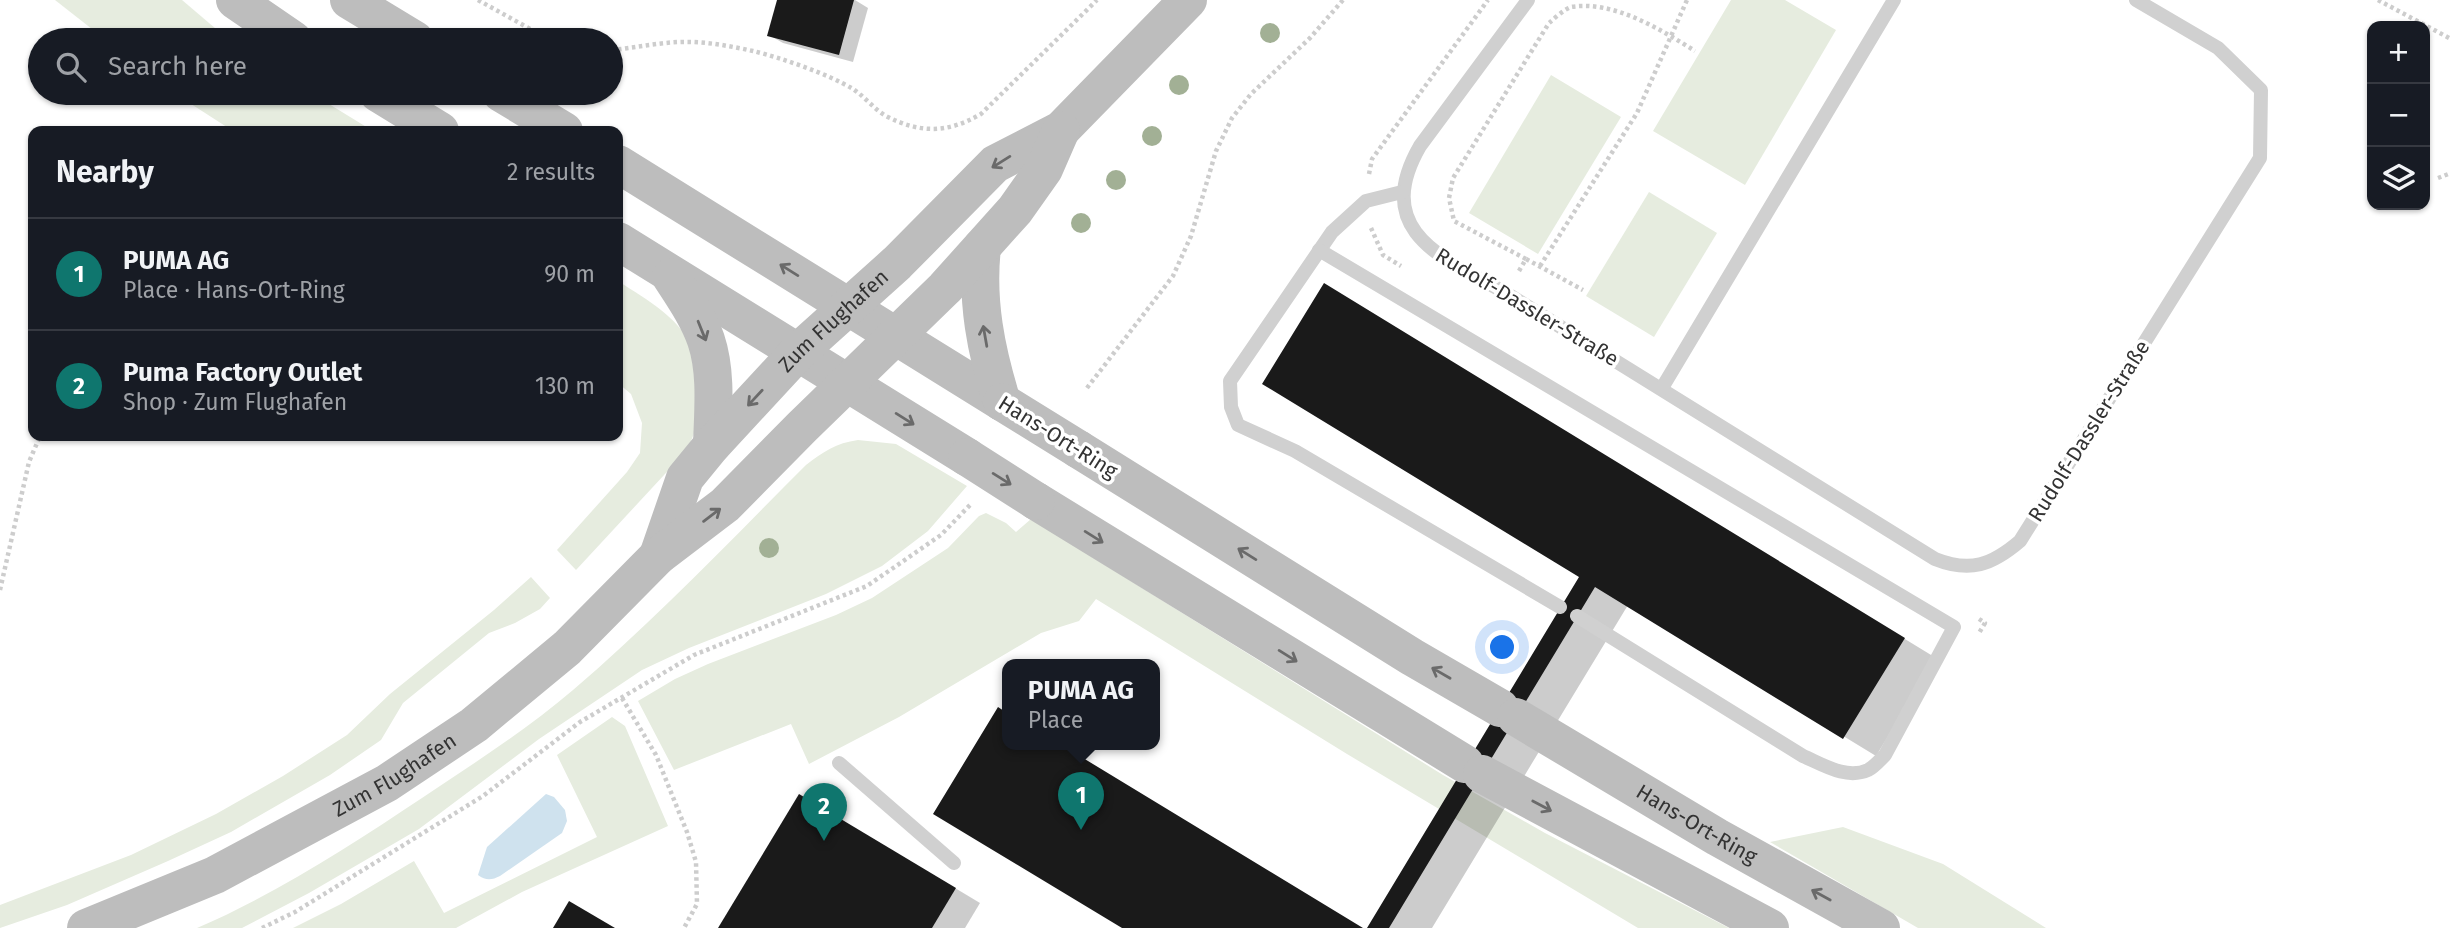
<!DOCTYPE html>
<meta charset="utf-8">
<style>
:root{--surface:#171b24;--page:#20242c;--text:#f1f3f6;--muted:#9ea1a6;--line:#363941;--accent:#0f766e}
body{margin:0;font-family:"Fira Sans",sans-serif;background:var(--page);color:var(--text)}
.controls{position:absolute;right:21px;top:21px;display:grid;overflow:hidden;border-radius:14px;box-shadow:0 2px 5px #0004}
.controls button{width:63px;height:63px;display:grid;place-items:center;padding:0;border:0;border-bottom:2px solid var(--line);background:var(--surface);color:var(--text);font:35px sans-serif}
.you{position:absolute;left:1503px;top:648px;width:24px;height:24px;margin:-18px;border:5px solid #fff;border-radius:50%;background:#1a73e8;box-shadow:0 0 0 10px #1a73e833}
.badge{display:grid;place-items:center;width:46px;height:46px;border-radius:50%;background:var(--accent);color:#fff;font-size:23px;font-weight:700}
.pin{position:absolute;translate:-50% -58px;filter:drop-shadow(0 2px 4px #0008)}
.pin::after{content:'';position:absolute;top:37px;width:24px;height:21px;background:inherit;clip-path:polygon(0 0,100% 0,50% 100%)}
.popup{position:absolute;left:1002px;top:659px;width:158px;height:91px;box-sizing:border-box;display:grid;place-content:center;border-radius:14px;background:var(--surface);filter:drop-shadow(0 2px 5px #0005);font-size:23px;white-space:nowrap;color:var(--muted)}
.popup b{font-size:26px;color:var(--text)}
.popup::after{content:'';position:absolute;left:50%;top:100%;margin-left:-14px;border:14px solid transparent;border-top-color:var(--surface)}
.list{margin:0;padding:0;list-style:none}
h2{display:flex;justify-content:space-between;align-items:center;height:91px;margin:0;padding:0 28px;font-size:30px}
h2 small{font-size:23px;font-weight:400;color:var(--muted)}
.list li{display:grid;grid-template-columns:46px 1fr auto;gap:21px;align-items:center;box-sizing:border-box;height:112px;padding:0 28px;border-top:2px solid var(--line)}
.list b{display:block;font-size:26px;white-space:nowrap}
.list p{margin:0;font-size:23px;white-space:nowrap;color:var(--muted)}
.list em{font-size:23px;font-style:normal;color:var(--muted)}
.icon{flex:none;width:38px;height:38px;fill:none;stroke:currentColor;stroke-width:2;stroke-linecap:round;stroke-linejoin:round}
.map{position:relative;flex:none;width:2451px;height:928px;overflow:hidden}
.search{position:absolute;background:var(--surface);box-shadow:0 2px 5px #0004;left:28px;top:28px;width:595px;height:77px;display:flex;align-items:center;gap:18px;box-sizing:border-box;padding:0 24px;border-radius:38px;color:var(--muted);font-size:26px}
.panel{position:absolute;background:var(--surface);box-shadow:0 2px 5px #0004;left:28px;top:126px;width:595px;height:315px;border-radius:14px}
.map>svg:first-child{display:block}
.green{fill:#e6ecdf}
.water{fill:#cfe2ee}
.shadow{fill:#0003}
.building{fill:#1a1a1a}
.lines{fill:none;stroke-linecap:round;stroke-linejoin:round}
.path{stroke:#cdcdcd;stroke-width:4.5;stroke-dasharray:3.5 3.5;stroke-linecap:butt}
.lane{stroke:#d0d0d0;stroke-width:14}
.secondary{stroke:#bdbdbd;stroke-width:38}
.secondary-bridge{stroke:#bdbdbd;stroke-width:38}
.tree{fill:#a2b095}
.oneway{stroke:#6a6a6a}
.labels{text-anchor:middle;stroke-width:7;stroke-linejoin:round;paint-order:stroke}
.street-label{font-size:21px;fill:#333;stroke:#fff}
</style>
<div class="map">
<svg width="2451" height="928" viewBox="0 0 2451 928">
<rect width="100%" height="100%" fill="#fff"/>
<!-- green -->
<g class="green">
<path d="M 55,0 L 182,0 L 229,40 L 106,40 Z"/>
<path d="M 1731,0 L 1785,0 L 1836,30 L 1745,185 L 1653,131 Z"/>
<path d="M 1551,75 L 1621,117 L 1538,254 L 1469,213 Z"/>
<path d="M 174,93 L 311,93 L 373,131 L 233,131 Z"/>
<path d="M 1649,192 L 1717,233 L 1654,337 L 1586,296 Z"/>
<path d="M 618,281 C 647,300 683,319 695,354 C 699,366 696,384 697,397 C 697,428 697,437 677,461 L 576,570 L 557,550 L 627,472 L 640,453 L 642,423 L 631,394 L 618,383 Z"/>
<path d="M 858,440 L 896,444 L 967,486 L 928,531 L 882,566 L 826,594 L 689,648 L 642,670 L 539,739 L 419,829 L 309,893 L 242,928 L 197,928 C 274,895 353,844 422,798 C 473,764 526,730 573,690 C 655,620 730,541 806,465 C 823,452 836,443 858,440 Z"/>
<path d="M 986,513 L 1006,523 L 1016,532 L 1031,519 L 1443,775 L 1545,833 L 1729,928 L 1638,928 L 1347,754 L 1096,599 L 1079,621 L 1041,633 L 899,717 L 809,764 L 791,724 L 674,770 L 638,701 L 675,679 L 708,664 L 836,615 L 872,598 L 948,548 L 979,516 Z"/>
<path d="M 531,577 L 550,598 L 540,609 L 515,623 L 489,633 L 403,703 L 381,740 L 330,775 L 231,832 L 168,861 L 67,905 L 0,928 L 0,905 L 131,855 L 216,814 L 283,776 L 347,735 L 390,694 L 494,610 Z"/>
<path d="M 612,717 L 625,726 L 668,826 L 522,892 L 456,928 L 293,928 L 341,904 L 414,861 L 444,913 L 597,837 L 557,755 Z"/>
<path d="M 1843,827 L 1943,864 L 2046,928 L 1918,928 L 1770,842 Z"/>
</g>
<!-- water -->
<path class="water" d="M 546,794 L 554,797 L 565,810 L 567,821 L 562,833 L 500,876 C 492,880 486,881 478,875 L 487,847 Z"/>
<!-- shadow -->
<g class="shadow">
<path d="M 779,0 L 855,0 L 868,8 L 853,62 L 783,43 L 769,35 Z"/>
<path d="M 1357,304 L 1936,658 L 1876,756 L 1628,605 L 1432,928 L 1369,928 L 1581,576 Z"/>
<path d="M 825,810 L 980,903 L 965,928 L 720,928 Z"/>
</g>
<!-- building -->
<g class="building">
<path d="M 777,0 L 854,0 L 839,55 L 767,36 Z"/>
<path d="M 1324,283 L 1905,638 L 1843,739 L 1595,587 L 1389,928 L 1367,928 L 1579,577 L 1262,384 Z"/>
<path d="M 998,707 L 1007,713 L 1007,744 L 1060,744 L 1363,928 L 1122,928 L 986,846 L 933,814 Z"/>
<path d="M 799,794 L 956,888 L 932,928 L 718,928 Z"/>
<path d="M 569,901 L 615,928 L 553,928 Z"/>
</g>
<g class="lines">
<!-- path -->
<g class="path">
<path d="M 478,0 L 550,40"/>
<path d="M 2378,0 L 2451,39"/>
<path d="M 611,50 C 634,48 656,43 679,42 C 704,41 730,46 753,51 C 782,58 828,74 853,89 C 865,97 874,109 886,116 C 921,134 948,133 981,114 L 1097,0"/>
<path d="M 1369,174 L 1372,159 L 1488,0"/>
<path d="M 2438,178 L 2451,173"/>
<path d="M 1371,228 L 1383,255 L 1401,266"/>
<path d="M 1526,259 L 1454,221 L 1449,198 L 1453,178 L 1549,23 C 1555,18 1563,10 1571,7 C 1613,0 1660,29 1695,51"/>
<path d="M 1540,266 L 1637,113 L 1687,0"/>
<path d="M 1519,271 L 1526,259 L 1583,290"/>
<path d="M 1087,388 L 1173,276 L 1191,236 L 1216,151 L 1232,118 L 1251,94 L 1310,38 L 1343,0"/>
<path d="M 0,590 L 29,462 L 40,436"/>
<path d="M 1979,619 L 1985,623 L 1979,633"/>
<path d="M 622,698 L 656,755 L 687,832 L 696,862 L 697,904 L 684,928"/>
<path d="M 262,928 L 295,912 L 483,796 L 580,722 L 694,655 L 867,586 L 941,535 L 971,504"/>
</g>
<!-- lane -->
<g class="lane">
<path d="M 1528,0 L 1420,146 C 1371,231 1442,258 1506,293 L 1935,559 C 1970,573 1992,565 2020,541 L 2260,158 L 2261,90 L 2218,48 L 2136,0"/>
<path d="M 1402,192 L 1366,201 L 1332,232 L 1230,381 L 1231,407 L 1238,425 L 1295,451 L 1560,607"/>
<path d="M 1319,250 L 1954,627 L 1885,755 C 1880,760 1874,767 1868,770 C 1846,780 1822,764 1803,756 L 1577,616"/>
<path d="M 1662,388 L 1894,0"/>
<path d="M 839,763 L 954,863"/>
</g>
<!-- secondary -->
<g class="secondary">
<path d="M 235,0 L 293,40"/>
<path d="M 349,0 L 415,40"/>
<path d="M 378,93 L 440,131"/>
<path d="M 501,93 L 564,131"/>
<path d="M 618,164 L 1002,402"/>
<path d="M 618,241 L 967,457"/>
<path d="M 982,247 C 976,301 986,351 1002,402"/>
<path d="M 671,277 C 684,297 698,317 706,340 C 717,373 713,411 712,445"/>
<path d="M 1078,449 L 1412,657 L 1500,708"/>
<path d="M 1036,501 L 1465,764"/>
<path id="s1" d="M 658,556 L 685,478 L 712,445 L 798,352 L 897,263 L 995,164 L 1061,130 L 1188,0"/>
<path id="s2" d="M 1516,717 L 1717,837 L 1881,928"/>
<path d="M 1482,774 L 1770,928"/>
<path id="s3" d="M 86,928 L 215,875 L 387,783 L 474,725 L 567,648 L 658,556 L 725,505 L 802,427 L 945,288 L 1015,210 L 1044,169 L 1061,130"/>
</g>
<!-- secondary-bridge -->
<g class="secondary-bridge">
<path d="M 1002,402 L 1078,449"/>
<path d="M 967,457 L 1036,501"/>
</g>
</g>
<!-- trees -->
<g class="tree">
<circle cx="1270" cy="33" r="10"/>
<circle cx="1179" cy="85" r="10"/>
<circle cx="1152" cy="136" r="10"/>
<circle cx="1116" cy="180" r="10"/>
<circle cx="1081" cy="223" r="10"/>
<circle cx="769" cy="548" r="10"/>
</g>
<!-- one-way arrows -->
<defs><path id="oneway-shaft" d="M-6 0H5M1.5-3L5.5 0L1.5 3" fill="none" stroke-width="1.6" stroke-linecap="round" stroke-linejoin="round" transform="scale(1.75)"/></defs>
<g class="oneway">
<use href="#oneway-shaft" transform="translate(1001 162) rotate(148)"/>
<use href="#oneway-shaft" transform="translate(789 270) rotate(-148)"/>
<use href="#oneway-shaft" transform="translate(702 331) rotate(68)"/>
<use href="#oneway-shaft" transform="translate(985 336) rotate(-100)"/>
<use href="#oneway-shaft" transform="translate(755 398) rotate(133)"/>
<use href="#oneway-shaft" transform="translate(905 419) rotate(32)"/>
<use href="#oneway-shaft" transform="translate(1002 479) rotate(32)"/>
<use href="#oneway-shaft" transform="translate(712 515) rotate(-37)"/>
<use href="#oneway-shaft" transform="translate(1094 537) rotate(32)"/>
<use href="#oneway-shaft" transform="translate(1247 554) rotate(-148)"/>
<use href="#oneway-shaft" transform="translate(1288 656) rotate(32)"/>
<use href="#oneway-shaft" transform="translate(1441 673) rotate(-150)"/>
<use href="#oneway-shaft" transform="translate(1542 806) rotate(28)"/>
<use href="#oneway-shaft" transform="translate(1821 895) rotate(-151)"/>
</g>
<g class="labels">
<!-- street labels -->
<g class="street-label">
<text transform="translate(1527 307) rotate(31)" y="7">Rudolf-Dassler-Straße</text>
<text dy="7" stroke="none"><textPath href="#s1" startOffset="299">Zum Flughafen</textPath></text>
<text transform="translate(2089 431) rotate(-58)" y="7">Rudolf-Dassler-Straße</text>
<text transform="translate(1058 437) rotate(32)" y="7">Hans-Ort-Ring</text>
<text dy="7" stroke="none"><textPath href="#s3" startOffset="345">Zum Flughafen</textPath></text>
<text dy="7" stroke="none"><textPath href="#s2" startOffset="210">Hans-Ort-Ring</textPath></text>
</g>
</g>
</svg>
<div class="controls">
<button>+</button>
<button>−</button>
<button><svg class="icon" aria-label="layers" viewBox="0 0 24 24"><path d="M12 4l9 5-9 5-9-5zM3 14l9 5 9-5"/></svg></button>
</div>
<div class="you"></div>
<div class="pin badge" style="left:1081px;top:830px">1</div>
<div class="popup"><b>PUMA AG</b>Place</div>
<div class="pin badge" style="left:824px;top:841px">2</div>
<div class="search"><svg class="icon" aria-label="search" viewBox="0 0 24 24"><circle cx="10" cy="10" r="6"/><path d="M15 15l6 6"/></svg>Search here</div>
<section class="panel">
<h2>Nearby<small>2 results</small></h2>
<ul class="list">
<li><span class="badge">1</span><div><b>PUMA AG</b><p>Place · Hans-Ort-Ring</p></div><em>90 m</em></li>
<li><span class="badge">2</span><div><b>Puma Factory Outlet</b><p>Shop · Zum Flughafen</p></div><em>130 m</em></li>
</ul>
</section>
</div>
